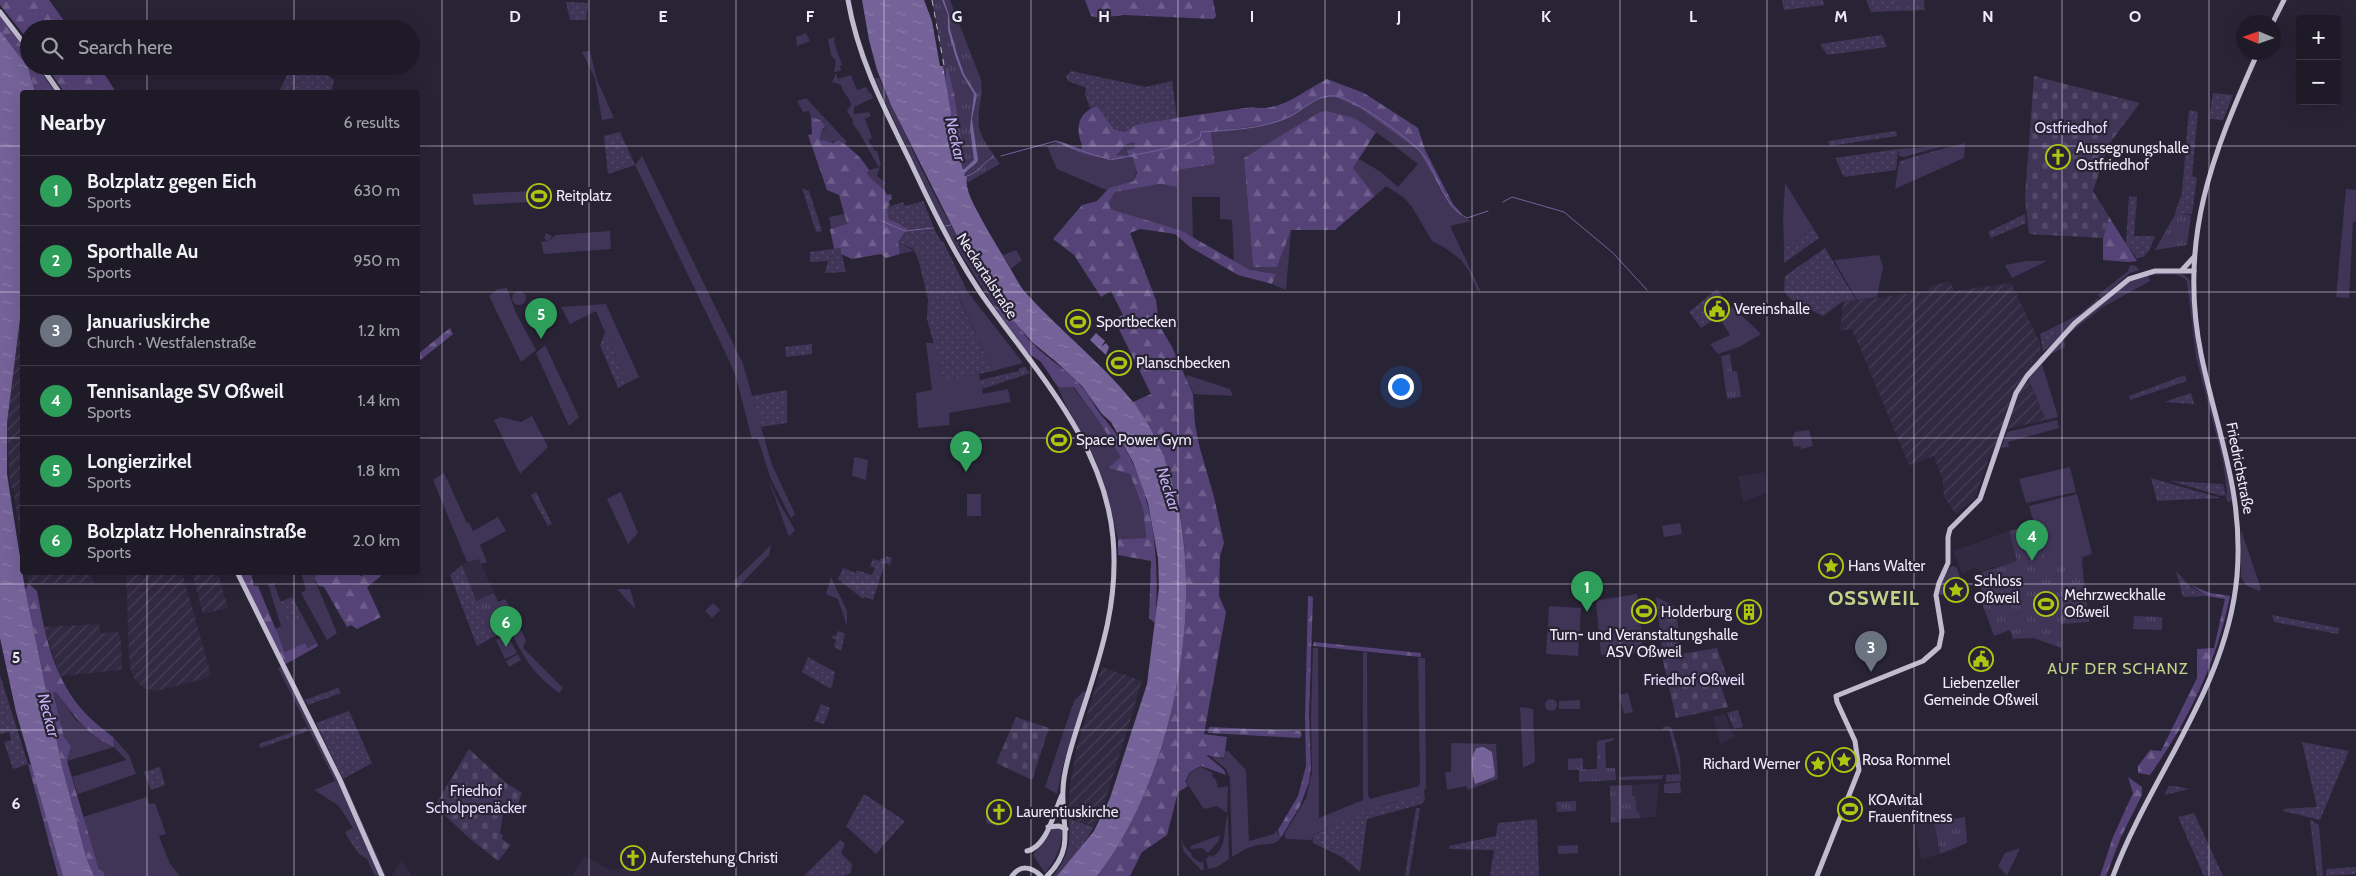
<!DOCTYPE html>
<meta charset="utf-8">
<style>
:root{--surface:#1f1a28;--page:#2c2734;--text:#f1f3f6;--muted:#a1a1a8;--line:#3c3845;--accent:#d93025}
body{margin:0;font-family:Cabin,sans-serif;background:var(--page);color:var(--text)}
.controls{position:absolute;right:15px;top:15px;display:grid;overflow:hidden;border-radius:5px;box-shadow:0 5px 20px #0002}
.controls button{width:45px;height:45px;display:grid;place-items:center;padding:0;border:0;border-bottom:1px solid var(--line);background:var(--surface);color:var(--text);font:25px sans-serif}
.compass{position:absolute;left:2236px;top:15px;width:45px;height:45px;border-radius:50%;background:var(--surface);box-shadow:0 5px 20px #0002;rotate:272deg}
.you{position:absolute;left:1400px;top:386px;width:18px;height:18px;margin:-12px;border:4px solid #fff;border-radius:50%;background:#1a73e8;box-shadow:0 0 0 8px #1a73e833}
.badge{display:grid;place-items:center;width:32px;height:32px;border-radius:50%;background:var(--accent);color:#fff;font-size:16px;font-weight:700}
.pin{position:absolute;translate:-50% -41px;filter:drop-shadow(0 1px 2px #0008)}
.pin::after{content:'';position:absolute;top:26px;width:18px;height:15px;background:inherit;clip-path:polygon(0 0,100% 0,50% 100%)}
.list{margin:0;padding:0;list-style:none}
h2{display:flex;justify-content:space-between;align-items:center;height:65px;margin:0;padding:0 20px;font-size:21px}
h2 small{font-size:16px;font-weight:400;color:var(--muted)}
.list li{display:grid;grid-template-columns:32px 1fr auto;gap:15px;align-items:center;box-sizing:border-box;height:70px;padding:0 20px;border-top:1px solid var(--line)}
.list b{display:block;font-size:19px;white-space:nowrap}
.list p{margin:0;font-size:16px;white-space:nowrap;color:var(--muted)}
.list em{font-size:16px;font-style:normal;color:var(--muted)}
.icon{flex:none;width:28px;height:28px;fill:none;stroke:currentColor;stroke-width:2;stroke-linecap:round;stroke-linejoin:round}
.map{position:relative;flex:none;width:2356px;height:876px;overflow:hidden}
.search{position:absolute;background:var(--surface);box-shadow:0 5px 20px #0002;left:20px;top:20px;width:400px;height:55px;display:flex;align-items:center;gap:12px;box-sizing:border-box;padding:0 18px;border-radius:28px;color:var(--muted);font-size:19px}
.panel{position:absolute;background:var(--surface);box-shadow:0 5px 20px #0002;left:20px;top:90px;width:400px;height:485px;border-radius:5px}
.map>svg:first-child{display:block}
.built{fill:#322942}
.industrial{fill:url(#industrial-furrows)}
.grass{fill:#403557}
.forest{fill:url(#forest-firs)}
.cemetery{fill:url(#cemetery-stones)}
.park{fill:url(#park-tufts);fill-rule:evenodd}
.garden{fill:url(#garden-dots)}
.water{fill:url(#water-ripples)}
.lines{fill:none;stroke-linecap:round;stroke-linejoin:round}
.stream{stroke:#746299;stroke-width:1}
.major{stroke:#c1bbd0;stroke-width:5}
.rail{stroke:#b8b4c2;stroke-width:1;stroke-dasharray:6 6;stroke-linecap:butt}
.grid{fill:none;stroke:#eeeaf7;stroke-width:1;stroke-opacity:0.55}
.labels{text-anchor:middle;stroke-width:4.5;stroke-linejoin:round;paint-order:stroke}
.park-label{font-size:15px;fill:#e5dbfd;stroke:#292336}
.poi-label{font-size:15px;fill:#eeeaf7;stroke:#292336;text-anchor:start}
.street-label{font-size:15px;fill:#eeeaf7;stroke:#292336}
.water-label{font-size:16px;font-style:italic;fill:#c6b2f3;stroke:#292336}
.neighbourhood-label{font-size:16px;letter-spacing:1px;fill:#c3d388;stroke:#292336}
.district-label{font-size:20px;font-weight:bold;letter-spacing:1px;fill:#c3d388;stroke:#292336}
.grid-label{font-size:16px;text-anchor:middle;font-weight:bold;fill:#eeeaf7;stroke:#292336;stroke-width:4.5;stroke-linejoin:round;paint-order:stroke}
</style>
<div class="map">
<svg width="2356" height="876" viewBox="0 0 2356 876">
<defs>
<pattern id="industrial-furrows" width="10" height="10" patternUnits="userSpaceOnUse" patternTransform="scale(1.25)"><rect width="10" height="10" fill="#322942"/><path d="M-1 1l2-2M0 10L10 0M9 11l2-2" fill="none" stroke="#463e55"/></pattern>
<pattern id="forest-firs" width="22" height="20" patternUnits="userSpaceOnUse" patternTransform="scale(1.25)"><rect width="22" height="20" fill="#554377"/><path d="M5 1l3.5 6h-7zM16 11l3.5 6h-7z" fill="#6e5e8b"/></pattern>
<pattern id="cemetery-stones" width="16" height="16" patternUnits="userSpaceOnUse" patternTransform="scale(1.25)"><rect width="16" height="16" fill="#403557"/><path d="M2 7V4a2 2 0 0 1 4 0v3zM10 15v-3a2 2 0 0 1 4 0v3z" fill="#534968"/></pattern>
<pattern id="park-tufts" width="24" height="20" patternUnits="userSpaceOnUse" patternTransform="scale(1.25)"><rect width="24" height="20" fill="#403557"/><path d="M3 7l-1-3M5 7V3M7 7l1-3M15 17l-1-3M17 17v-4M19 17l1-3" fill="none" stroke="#534968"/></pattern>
<pattern id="garden-dots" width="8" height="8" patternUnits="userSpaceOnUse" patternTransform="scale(1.25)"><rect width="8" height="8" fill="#403557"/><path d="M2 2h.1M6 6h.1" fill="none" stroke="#534968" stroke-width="1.8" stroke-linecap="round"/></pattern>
<pattern id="water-ripples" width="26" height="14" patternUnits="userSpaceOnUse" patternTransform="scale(1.25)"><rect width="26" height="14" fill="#746299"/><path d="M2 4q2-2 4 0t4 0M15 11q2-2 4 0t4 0" fill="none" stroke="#8879a8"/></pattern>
</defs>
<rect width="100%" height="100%" fill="#292336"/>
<!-- built -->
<g class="built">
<path d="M 1765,472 L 1767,493 L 1743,502 L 1738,476 Z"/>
<path d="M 2009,531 L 2017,561 L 1979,572 L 1976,567 L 1962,574 L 1953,551 Z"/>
<path d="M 473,559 L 479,559 L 494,593 L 476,601 L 462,565 Z"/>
<path d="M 1725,714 L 1735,737 L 1720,744 L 1713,717 Z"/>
<path d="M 1659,783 L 1656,817 L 1640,818 L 1632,796 L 1632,785 Z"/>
<path d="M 1934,822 L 1939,854 L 1921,860 L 1915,824 Z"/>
<path d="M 584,856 L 610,870 L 618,869 L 618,876 L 572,876 Z"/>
<path d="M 402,861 L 412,876 L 391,876 Z"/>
<path d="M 643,867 L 640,876 L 619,876 L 619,869 Z"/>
</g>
<!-- industrial -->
<g class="industrial">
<path d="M 1949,281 L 1955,291 L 2011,283 L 2040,343 L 2042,358 L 2026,374 L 2046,420 L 2002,430 L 1993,458 L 1989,457 L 1975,499 L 1956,514 L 1944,497 L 1943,481 L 1934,456 L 1909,465 L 1852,329 L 1840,331 L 1843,302 L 1929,291 L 1929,287 Z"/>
<path d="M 22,303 L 22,548 L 13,488 L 10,487 L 7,424 Z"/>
<path d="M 27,573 L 91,573 L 93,583 L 29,584 Z"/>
<path d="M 126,573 L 182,573 L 211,674 L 207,678 L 156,691 L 144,688 L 135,680 L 131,672 L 129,657 Z"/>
<path d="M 192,573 L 218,573 L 228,608 L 203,614 Z"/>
<path d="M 99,624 L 100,633 L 118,632 L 121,639 L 122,670 L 60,676 L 44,627 Z"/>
<path d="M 1102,667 L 1142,681 L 1106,799 L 1095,826 L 1068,819 L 1070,785 L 1077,746 Z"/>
</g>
<!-- grass -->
<g class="grass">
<path d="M 1895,0 L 1924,0 L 1924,4 L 1895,3 Z"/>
<path d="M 806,33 L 810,41 L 797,46 L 796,37 Z"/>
<path d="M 835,37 L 834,42 L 842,65 L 840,66 L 841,71 L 834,72 L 836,61 L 831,55 L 828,39 Z"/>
<path d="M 590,51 L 597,80 L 614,118 L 602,120 L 595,78 L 582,52 Z"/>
<path d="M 836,73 L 838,79 L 851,75 L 857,90 L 866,87 L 869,93 L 871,93 L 873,98 L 854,107 L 854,114 L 869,112 L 871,116 L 865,119 L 872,138 L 868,140 L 875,151 L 877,151 L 881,165 L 878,166 L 859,132 L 852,123 L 854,122 L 847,111 L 851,105 C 850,97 843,94 841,85 L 832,82 Z"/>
<path d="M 874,78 L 879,78 C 915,157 952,237 1002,309 L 993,305 L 943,225 Z"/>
<path d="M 1335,97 L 1360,108 L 1419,151 L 1450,205 L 1461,216 L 1471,221 L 1450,226 L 1481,292 L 1477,290 L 1469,271 L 1461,260 L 1447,249 L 1432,241 L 1412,207 L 1403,197 L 1386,186 L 1375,196 L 1353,168 L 1359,159 L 1381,172 L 1398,187 L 1418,164 C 1390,143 1364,118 1328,111 L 1244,158 L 1253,267 L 1277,267 L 1291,230 L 1286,290 L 1272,284 L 1276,274 L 1250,270 L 1234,261 L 1232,220 L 1220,219 L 1220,197 L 1192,197 L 1193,239 L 1180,230 L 1111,209 L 1109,202 L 1115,192 L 1160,184 L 1177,187 L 1178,170 L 1215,164 L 1211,132 L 1294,115 L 1317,99 Z"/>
<path d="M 806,98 L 847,142 L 844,144 L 838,140 L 828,143 L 820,140 L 821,132 L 825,129 L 820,120 L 811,117 L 809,111 L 803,112 L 797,101 Z"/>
<path d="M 1057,142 L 1082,153 L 1111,161 L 1125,145 L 1134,142 L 1135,148 L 1128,150 C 1136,159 1138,169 1134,181 L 1106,190 L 1057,169 L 1047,146 Z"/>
<path d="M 1965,143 L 1964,158 L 1895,189 L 1898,169 L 1934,151 Z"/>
<path d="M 1943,146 L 1904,157 L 1899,156 L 1898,149 Z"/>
<path d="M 642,156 L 743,364 L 772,465 L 795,514 L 791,518 L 770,477 L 758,439 L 752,439 L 736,377 L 728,358 L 635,165 Z"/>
<path d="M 880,167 L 877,176 L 886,183 L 883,185 L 884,189 L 870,179 L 867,173 L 869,170 Z"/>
<path d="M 1785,183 L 1813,228 L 1784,249 L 1783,218 Z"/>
<path d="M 542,186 L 545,204 L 536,206 L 533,188 Z"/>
<path d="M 2346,189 L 2356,190 L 2356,222 L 2353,222 L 2349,298 L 2336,297 Z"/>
<path d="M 532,191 L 533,202 L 474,205 L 472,194 Z"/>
<path d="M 844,214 L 847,225 L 831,228 L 829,217 Z"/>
<path d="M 610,231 L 611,249 L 544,254 L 541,242 L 548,241 L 544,238 L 546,233 L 552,236 L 549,241 L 556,235 Z"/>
<path d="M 898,242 L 914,251 L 900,254 Z"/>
<path d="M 1016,250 L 1022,260 L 1011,269 L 1003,255 Z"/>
<path d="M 1879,255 L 1883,267 L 1877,297 L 1857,300 L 1834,260 Z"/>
<path d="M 2027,261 L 2047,261 L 2012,278 L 2005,265 Z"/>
<path d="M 2130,265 L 2136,266 L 2139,270 L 2130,273 L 2101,298 L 2098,295 L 2128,271 Z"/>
<path d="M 2159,273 L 2183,274 L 2190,280 L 2197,349 L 2222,447 L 2233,501 L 2228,502 L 2226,498 L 2227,493 L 2223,461 L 2196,357 L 2187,282 C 2182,272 2161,274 2151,276 Z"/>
<path d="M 2148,276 L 2150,281 L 2103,307 L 2067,335 L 2076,325 L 2129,281 Z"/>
<path d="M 507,288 L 516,313 L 536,350 L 521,362 L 489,296 L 498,289 Z"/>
<circle cx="519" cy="298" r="7"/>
<path d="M 967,291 L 1023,363 L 993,371 L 958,295 Z"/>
<path d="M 2098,298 L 2099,300 L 2044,353 L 2056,339 L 2054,327 L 2080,314 Z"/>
<path d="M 606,304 L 639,377 L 627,383 L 596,311 L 570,324 L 561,307 Z"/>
<path d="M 1733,307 L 1761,334 L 1741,346 L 1718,354 L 1710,344 L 1730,335 L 1719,317 Z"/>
<path d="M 2064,338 L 2065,347 L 2051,354 L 2042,364 L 2058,417 L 2046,420 L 2028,378 Z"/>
<path d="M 926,343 L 934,343 L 944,380 L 979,374 L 983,394 L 1008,389 L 1011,402 L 949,413 L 950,425 L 918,428 L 916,393 L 932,390 Z"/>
<path d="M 545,345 L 579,417 L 569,426 L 536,353 Z"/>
<path d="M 1187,375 L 1230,389 L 1233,396 L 1194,394 L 1186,378 Z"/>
<path d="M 1058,387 L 1073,387 L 1102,425 L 1122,457 L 1108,468 L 1130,474 L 1143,509 L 1146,538 L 1118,539 C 1111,510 1105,480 1092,453 C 1082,431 1066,410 1058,387 Z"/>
<path d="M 532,416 L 548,447 L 520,474 L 494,420 L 501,417 L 521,422 Z"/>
<path d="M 2057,420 L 2059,428 L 2008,442 L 2009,447 L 2001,448 L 2007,432 Z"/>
<path d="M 1809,430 L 1813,446 L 1801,449 L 1800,446 L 1794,447 L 1792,439 L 1795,432 Z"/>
<path d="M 854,457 L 868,460 L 866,480 L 852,476 Z"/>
<path d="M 2070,467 L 2076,492 L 2026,503 L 2019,479 Z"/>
<path d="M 444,473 L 467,523 L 469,523 L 473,531 L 498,517 L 506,531 L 480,545 L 487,562 L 481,564 L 479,559 L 467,562 L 433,480 Z"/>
<path d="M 768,478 L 779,503 L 795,530 L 789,537 Z"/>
<path d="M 621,492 L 638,533 L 628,544 L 607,499 Z"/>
<rect x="967" y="494" width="14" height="22"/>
<path d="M 2077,494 L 2092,554 L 2047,568 L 2029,506 Z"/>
<path d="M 1680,523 L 1682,534 L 1664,537 L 1662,526 Z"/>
<path d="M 2241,530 L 2261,589 L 2259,591 L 2247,586 L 2241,578 Z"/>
<path d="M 771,545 L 769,555 L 737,588 L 734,581 Z"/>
<path d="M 301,573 L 315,573 L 317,575 L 314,578 L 337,633 L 327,640 L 301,593 L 306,590 Z"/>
<path d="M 831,577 L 847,611 L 847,626 L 838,599 L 826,594 Z"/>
<path d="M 274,583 L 288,623 L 303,617 L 317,643 L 308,648 L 305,643 L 286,653 L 275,629 L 281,626 L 268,584 Z"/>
<path d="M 617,589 L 630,589 L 636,610 Z"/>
<path d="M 1637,594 L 1641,625 L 1629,627 L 1641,626 L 1643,652 L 1601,655 L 1596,603 L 1599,600 Z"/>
<path d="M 505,599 L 526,640 L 523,648 L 563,688 L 559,693 C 525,669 514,639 498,602 Z"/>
<path d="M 713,603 L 720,610 L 712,618 L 705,611 Z"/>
<path d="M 1549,606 L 1581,608 L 1578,656 L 1546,654 Z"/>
<path d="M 507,634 L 517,653 L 505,659 L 496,640 Z"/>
<path d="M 1313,648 L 1318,648 L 1319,818 L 1363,800 L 1363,652 L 1369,653 L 1367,654 L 1368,795 L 1370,799 L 1419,786 L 1420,783 L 1418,658 L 1425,658 L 1426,789 L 1424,789 L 1425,800 L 1422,804 L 1422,799 L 1394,802 L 1367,811 L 1312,835 L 1312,840 L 1286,839 L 1284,835 L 1306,798 L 1312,772 L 1311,717 Z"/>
<path d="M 518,654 L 521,660 L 509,667 L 506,661 Z"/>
<path d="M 286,664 L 343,779 L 386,876 L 375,876 L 367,859 L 359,854 L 365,851 L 358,835 L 348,838 L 345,832 L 353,828 L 339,806 L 314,790 L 335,781 L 278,668 Z"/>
<path d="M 1084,691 L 1086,693 L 1063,766 L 1057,794 L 1045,787 L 1074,701 Z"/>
<path d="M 53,692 L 56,692 L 76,720 L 114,747 L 113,737 L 129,755 L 136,774 L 78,794 L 72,777 L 126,760 L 114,747 L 67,761 L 71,746 L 64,737 Z"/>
<path d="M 1628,693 L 1633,712 L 1624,714 L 1619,695 Z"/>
<circle cx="1551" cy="705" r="6"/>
<path d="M 1580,700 L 1580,709 L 1559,709 L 1559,701 Z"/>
<path d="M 1520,707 L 1533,709 L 1535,762 L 1523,768 Z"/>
<path d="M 1451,743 L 1496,744 L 1498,779 L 1467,790 L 1467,786 L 1447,790 L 1445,772 L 1451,772 Z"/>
<path d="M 1225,751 L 1228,751 L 1246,770 L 1249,841 L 1274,834 L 1277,830 L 1278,834 L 1282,836 C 1276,847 1265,843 1254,846 C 1246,848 1239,853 1232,857 L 1230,778 L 1226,769 L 1209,755 L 1224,759 Z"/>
<path d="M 1201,767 L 1213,773 L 1212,777 L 1216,780 L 1218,788 L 1228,786 L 1227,813 L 1217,806 L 1204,809 L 1186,782 L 1191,772 Z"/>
<path d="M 147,797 L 149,804 L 155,803 L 166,834 L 159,836 L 170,864 L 180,876 L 105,876 L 104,872 L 99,870 L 83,817 Z"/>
<path d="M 991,804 L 993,804 L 991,809 L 994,810 L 992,822 L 999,822 L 1001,815 L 1004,815 L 1005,810 L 1007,811 L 998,826 L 986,823 L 986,816 Z"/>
<path d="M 1228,814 L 1229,859 L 1217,867 L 1208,869 L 1206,859 L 1210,855 L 1212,857 C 1229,847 1222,829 1228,814 Z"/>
<path d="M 1069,819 L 1072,820 L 1072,846 L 1080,849 L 1057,876 L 1053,876 C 1068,857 1071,843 1069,819 Z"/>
<path d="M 2313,821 L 2319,825 L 2323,876 L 2320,876 Z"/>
<path d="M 1051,828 L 1062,829 C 1062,847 1056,860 1045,873 L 1033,855 Z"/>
<path d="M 1220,835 L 1218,842 L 1208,853 L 1202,848 L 1190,849 L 1191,846 Z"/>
<path d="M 1180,837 L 1184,846 L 1192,854 L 1191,856 L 1201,863 L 1203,861 L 1204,870 L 1201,870 L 1184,852 Z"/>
<path d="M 2020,848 L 2007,876 L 1998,866 L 2005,853 Z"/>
</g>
<!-- forest -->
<g class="forest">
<path d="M 0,0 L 49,0 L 70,29 L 29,29 L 29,41 L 0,5 Z"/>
<path d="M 1085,0 L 1213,0 L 1216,16 L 1214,19 L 1124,15 L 1099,18 L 1091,16 Z"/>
<path d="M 0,16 L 29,55 L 29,66 L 37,66 L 55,92 L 35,92 L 28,67 L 0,31 Z"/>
<path d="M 46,66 L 99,66 L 116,92 L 64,92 Z"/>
<path d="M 946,68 L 948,68 C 953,82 965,150 962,159 L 959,154 L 946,86 Z"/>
<path d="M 1327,79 L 1364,93 L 1418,128 L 1425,150 L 1453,204 L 1462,214 L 1461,216 L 1450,205 L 1419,151 L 1360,108 L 1335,97 L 1317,99 L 1294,115 L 1274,123 L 1211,132 L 1215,164 L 1178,170 L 1177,187 L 1160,184 L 1115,192 L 1109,202 L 1111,209 L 1117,211 L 1180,230 L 1250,270 L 1276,274 L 1272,284 L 1238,275 L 1190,247 L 1175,234 L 1140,229 L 1130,233 L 1156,300 L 1159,325 L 1172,347 L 1193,394 L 1195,424 L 1199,445 L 1214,497 L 1224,543 L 1220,556 L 1219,596 L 1226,612 L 1204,734 L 1227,737 L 1224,758 L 1206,755 L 1224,770 L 1226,775 L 1201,766 L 1190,772 L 1185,782 L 1188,786 L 1178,792 L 1167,835 L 1142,852 L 1130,876 L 1097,876 C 1173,780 1206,605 1174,487 C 1165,457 1150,429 1133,402 L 1151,394 L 1114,319 L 1123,315 L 1111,291 L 1101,297 L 1074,255 L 1053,239 L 1082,205 L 1097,201 L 1109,188 L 1134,181 L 1137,173 L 1133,157 L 1129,157 L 1127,150 L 1135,148 L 1134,142 L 1125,145 L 1116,156 L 1124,155 L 1125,158 C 1102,162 1078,153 1057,142 L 1059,141 L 1081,149 L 1082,145 C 1075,128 1078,112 1097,106 L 1114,129 L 1125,132 L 1135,125 L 1148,122 L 1252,107 C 1280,113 1303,91 1327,79 Z"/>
<path d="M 1328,111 L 1354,118 L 1376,132 L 1353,168 L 1375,196 L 1335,230 L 1291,230 L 1277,267 L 1253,267 L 1244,158 L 1320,112 Z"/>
<path d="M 811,117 L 820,120 L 825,126 L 821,132 L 820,140 L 833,143 L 838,140 C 850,147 862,158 869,170 L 867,173 C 872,183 883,185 887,195 L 891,194 L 892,199 L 889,201 L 890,205 L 887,207 L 902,226 L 908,228 L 898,242 L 900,254 L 886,258 L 881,254 L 852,259 L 841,254 L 840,248 L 834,249 L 830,229 L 847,224 L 839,195 L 827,190 L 808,135 L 812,134 Z"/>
<path d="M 2109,217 L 2137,261 L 2128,262 L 2103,260 L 2103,238 Z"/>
<path d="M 993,305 C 1012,312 1021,334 1036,347 C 1051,361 1068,371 1082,387 C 1089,395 1094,406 1101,415 C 1152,472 1161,549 1155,623 L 1149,618 L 1151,561 L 1118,555 L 1118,539 L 1146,538 L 1143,509 L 1130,474 L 1108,468 L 1121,457 L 1101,424 L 1074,387 L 1058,387 L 1041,362 L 1027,352 Z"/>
<path d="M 450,328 L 453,334 L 418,362 L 418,354 Z"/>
<path d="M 238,573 L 251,573 L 254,586 L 258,586 L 285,652 L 305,643 L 308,648 L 317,643 L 318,646 L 284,665 Z"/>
<path d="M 315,573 L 356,573 L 361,576 L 370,573 L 382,573 L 380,577 L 367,587 L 381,617 L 357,629 L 351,625 L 347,627 L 324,587 L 319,586 L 314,578 L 317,575 Z"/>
<path d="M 29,584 L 37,591 C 45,636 54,681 87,715 C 95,723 104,730 113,737 L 114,747 C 87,734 74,716 56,692 L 53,692 L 64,737 L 71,746 L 67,761 L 99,870 L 104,872 L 105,876 L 94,876 L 86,857 L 62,766 L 25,589 Z"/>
<path d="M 2191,585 L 2210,593 L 2230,596 C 2217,661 2189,720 2150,775 L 2138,773 L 2138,766 L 2150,750 L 2161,751 L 2197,678 L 2197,649 L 2214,648 L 2225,599 L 2207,596 Z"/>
<path d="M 1308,596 L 1313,597 L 1309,714 L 1311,767 L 1309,782 L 1300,806 L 1282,836 L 1280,836 L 1278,830 L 1298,796 L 1306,766 L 1305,718 Z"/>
<path d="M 1314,642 L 1421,653 L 1421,657 L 1313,646 Z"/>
<path d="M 1209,727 L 1300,731 L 1302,735 L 1300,738 L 1208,733 Z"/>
<path d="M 28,764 L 32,765 L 63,876 L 58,876 Z"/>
<path d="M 2128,777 L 2142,787 L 2142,795 L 2121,837 L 2106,876 L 2100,876 L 2113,837 L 2133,793 Z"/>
</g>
<!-- cemetery -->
<g class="cemetery">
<path d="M 2034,76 L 2140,103 L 2109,144 L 2093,191 L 2109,217 L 2103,238 L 2029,234 L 2025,197 Z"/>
<path d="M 1717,648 L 1728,680 L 1720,683 L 1728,707 L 1676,718 L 1662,657 Z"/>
<path d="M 1016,717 L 1049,728 L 1032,780 L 996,763 Z"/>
<path d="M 469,749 L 506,783 L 522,793 L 517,807 L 503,814 L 500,833 L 503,835 L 502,839 L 511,845 L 498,861 L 468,837 L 435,806 Z"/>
</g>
<!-- park -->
<g class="park">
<path d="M 932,0 L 950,0 L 981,80 C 984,97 976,111 979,127 C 981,139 993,153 1000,164 L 968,182 L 964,176 L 957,148 ZM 946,68 C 952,71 964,151 962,159 L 959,154 L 946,86 Z"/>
<path d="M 2176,213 L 2191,215 L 2187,245 L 2155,250 Z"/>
<path d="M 1730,354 L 1732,371 L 1737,371 L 1741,397 L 1727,399 L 1721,356 Z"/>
<path d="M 2035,525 L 2047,567 L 2083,557 L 2082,564 L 2089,622 L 2061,624 L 2061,648 L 2034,638 L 2013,639 L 2010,630 L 1994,636 L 1982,603 L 1980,573 L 2017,561 L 2009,531 Z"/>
<path d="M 1953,566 L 1957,568 L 1961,580 L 1948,586 L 1948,594 L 1939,595 L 1941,583 L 1950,567 Z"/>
<path d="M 494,593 L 510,629 L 491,638 L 476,601 Z"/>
<path d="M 1656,597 L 1676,607 L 1680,648 L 1662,650 Z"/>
<path d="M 2134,616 L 2162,617 L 2162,630 L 2133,629 Z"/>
<path d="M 1738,710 L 1743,727 L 1734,729 L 1727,713 Z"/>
<path d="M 1669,726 L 1672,729 L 1680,758 L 1681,781 L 1666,782 L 1666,775 L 1680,774 L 1669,729 L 1663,730 L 1663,727 Z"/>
<path d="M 1614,738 L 1614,740 L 1605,743 L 1606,768 L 1615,768 L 1616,780 L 1579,782 L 1579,770 L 1568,770 L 1568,759 L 1583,758 L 1583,769 L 1597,769 L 1597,741 Z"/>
<path d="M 1663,775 L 1662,779 L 1619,780 L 1619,777 Z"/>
<path d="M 1680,782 L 1681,793 L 1664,793 L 1664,784 Z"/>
<path d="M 1632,785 L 1632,796 L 1635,796 L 1637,812 L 1639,812 L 1640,818 L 1620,819 L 1620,822 L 1611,823 L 1610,786 Z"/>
<path d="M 1576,801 L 1576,811 L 1557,812 L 1556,802 Z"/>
<path d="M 1965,817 L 1967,843 L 1940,854 L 1934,822 Z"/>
<path d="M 1578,845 L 1578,853 L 1558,854 L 1558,846 Z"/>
</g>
<!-- garden -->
<g class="garden">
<path d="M 1782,0 L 1823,0 L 1824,5 L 1784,10 Z"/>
<path d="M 1866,0 L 1895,0 L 1895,3 L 1924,4 L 1925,10 L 1871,12 Z"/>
<path d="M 566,2 L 588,3 L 586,20 L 570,20 Z"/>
<path d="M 1882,35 L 1887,47 L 1827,55 L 1820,44 Z"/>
<path d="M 291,66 L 315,66 L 334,80 L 331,92 L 279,92 Z"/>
<path d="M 1071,71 L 1146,87 L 1172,81 L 1177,118 L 1135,125 L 1125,132 L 1114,129 L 1097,106 L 1090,108 L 1085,94 L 1086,88 L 1068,81 L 1066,76 Z"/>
<path d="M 2213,93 L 2233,95 L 2223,120 L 2209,119 Z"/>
<path d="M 2189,110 L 2198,112 L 2192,176 L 2197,178 L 2192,214 L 2175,213 L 2182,193 Z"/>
<path d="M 1896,131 L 1897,136 L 1830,146 L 1828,141 Z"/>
<path d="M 620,132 L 635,165 L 608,174 L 604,136 Z"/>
<path d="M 1898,149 L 1896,170 L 1844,177 L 1835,158 Z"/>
<path d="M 1934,151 L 1935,152 L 1898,169 L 1900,161 Z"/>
<path d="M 802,188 L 809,191 L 822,231 L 816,232 Z"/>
<path d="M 2129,196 L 2137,197 L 2134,236 L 2155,236 L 2149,251 L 2143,257 L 2137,258 L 2126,244 Z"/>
<path d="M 923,201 C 928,211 936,239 944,243 L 967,291 L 958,296 L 993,371 L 944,381 L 927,319 L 928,299 L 918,258 L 913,249 L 898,242 L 908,228 L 888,219 L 887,207 L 903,202 L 905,206 Z"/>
<path d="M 2025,214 L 2026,223 L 1991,238 L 1988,232 Z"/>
<path d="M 1813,228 L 1819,238 L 1784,263 L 1784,249 Z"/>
<path d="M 840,248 L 846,272 L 825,273 L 828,261 L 810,262 L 810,252 Z"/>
<path d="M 1825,248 L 1856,300 L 1842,302 L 1823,316 L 1790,299 L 1784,291 L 1785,276 Z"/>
<path d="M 1717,289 L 1731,309 L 1701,328 L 1689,312 Z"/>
<path d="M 2054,327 L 2056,339 L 2043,352 L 2040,334 Z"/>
<path d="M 605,332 L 627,383 L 618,388 L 600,345 Z"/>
<path d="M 812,344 L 812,354 L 786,357 L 785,347 Z"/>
<path d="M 1025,367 L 1030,373 L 982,389 L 980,380 L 1019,371 L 1019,368 Z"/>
<path d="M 2185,375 L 2187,381 L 2130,400 L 2129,396 Z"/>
<path d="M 787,390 L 787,423 L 761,427 L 752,396 Z"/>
<path d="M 2191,393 L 2194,404 L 2164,402 Z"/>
<path d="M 2151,478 L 2220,498 L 2157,501 Z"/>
<path d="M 2170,481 L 2223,484 L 2226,495 L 2222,496 Z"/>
<path d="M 536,492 L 552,524 L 548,526 L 531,495 Z"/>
<path d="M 886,556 L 892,558 L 890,565 L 885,563 L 873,600 L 865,597 L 863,599 L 838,579 L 843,568 L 856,573 L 857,570 L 872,575 L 875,568 L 870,566 L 873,559 L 880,561 L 881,558 L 885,559 Z"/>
<path d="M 462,565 L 491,638 L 477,646 L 450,575 Z"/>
<path d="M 2176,571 L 2191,587 L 2207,596 L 2183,597 Z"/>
<path d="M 292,597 L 303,617 L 288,624 L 280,602 Z"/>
<path d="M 2272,615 L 2339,628 L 2338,634 L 2274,622 Z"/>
<path d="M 838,631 L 845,634 L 841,651 L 834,647 L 836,640 L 832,638 L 833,635 L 836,636 Z"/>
<path d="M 808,657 L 835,672 L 831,689 L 802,672 Z"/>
<path d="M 0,675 L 28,764 L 13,769 L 4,742 L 11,740 L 9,732 L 0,734 Z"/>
<path d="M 338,688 L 341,693 L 308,705 L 304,700 Z"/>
<path d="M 821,704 L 830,708 L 824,724 L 814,721 Z"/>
<path d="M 349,711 L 372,763 L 343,779 L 316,723 Z"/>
<path d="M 306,727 L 308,731 L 260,748 L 259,744 Z"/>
<path d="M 2302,742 L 2349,751 L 2320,820 L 2283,811 L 2283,809 L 2317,807 Z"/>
<path d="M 160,767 L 165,785 L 151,790 L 144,772 Z"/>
<path d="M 2169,786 L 2176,786 L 2189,789 L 2164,795 Z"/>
<path d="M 864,794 L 905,821 L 876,854 L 846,826 Z"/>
<path d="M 1417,797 L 1422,799 L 1422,804 L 1367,819 L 1360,872 L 1342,857 L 1313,843 L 1312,835 C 1325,831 1337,823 1350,817 C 1372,808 1395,802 1417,797 Z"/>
<path d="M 1416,808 L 1420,808 L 1409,876 L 1405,876 Z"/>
<path d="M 2194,813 L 2223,876 L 2204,876 L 2178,817 Z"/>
<path d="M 1537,819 L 1539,876 L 1490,876 L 1494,850 L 1449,849 L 1449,846 L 1496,836 L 1498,823 Z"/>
<path d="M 1072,820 L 1094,827 L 1080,849 L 1072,846 Z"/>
<path d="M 2310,820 L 2313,821 L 2320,876 L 2317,876 Z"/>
<path d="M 358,835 L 365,851 L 359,854 L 348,838 Z"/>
<path d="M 840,840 L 845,844 L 841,853 L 852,864 L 851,873 L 844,876 L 804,876 Z"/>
<path d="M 2356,867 L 2356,874 L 2326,876 L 2326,869 Z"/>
</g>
<!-- water -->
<g class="water">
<path d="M 862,0 L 924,0 L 932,21 L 940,66 L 943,66 L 957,148 L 963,170 L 974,160 L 970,128 L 974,94 L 962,74 L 955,55 L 948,30 L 948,15 L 942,0 L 944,0 L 949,15 L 950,29 L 957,54 L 964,74 L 977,95 L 972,119 L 978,160 C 975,167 965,169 964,176 L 967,176 C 964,190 976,208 982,220 C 991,237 1001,252 1010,268 C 1015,276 1019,285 1025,292 C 1059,330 1101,362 1133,402 C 1226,522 1186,764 1097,876 L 1057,876 L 1094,831 L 1110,798 L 1147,684 L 1159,588 L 1158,558 L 1148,503 L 1133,462 L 1111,422 L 1102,414 L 1082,386 L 1054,360 L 1033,343 L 1002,308 L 959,240 L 891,105 L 877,70 L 869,40 Z"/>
<path d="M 0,31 L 28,67 L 35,92 L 22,92 L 22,303 L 7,423 L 7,474 L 25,589 L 62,766 L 86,857 L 94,876 L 63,876 L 16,712 L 0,638 Z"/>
<path d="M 1073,310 L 1089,327 L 1082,334 L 1066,318 Z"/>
<path d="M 1096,333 L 1105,341 L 1101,347 L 1106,343 L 1109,347 L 1106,355 L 1090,340 Z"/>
<path d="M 1483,747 L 1492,752 L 1495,774 L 1494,777 L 1475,784 C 1472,774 1469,756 1477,748 Z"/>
</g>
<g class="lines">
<!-- stream -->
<g class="stream">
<path d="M 1001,156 L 1056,141 L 1067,146 L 1110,160 L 1184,145 L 1200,138 L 1201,132 C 1230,130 1265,129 1291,116 C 1306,108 1317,94 1336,96 C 1355,99 1404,135 1419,150 C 1438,169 1441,206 1467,218 L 1488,211"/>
<path d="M 967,176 C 978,173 983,163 993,157"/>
<path d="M 1503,202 L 1512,197 L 1564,212 L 1613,253 L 1647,290"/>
<path d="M 882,221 L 905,231 L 933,228"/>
<path d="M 945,226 L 951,225"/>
</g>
<!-- major -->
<g class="major">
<path d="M 848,0 C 858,58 884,108 910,161 C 931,206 952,250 980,292 C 1033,369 1104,440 1113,538 C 1120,616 1092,676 1071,748 C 1067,762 1063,776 1063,790 C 1061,824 1076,848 1047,876"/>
<path d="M 0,12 L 29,50"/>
<path d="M 2273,22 L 2284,0"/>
<path d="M 41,66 L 59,92"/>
<path d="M 2182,270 L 2194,257"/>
<path d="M 237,572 L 340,780 L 382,876"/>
<path d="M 1048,827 L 1059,826 L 1066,829"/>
<path d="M 1027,851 C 1047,847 1054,812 1062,795"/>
<path d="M 1012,876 C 1020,865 1031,866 1041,876"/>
<path d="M 1817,876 L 1859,770 L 1855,741 L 1837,702 L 1836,696 L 1923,661 L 1939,647 L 1942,632 L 1936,595 L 1939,583 L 1948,563 L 1948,537 L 1950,529 L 1980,499 L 2016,393 L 2027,376 L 2075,323 L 2129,279 L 2155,271 L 2194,271"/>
<path d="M 2113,876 C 2151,774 2227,688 2237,576 C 2244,492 2217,433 2201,354 C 2178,239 2212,155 2258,52"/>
</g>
<!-- rail -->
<path class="rail" d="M 932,0 L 944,65 L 943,74"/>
</g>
<!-- grid -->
<path class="grid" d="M 147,0 L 147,29M 294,0 L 294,29M 442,0 L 442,876M 589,0 L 589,876M 736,0 L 736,876M 884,0 L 884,876M 1031,0 L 1031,876M 1178,0 L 1178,876M 1325,0 L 1325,876M 1472,0 L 1472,876M 1620,0 L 1620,876M 1767,0 L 1767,876M 1914,0 L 1914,876M 2062,0 L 2062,876M 2209,0 L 2209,876M 147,66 L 147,92M 294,66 L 294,92M 0,146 L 22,146M 418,146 L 2356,146M 0,292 L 22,292M 418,292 L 2356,292M 0,438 L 22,438M 418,438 L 2356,438M 147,572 L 147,876M 294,572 L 294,876M 0,584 L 2356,584M 0,730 L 2356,730"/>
<!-- icons -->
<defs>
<symbol id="church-ring" viewBox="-11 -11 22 22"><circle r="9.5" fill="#292336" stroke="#adc610" stroke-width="1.5"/><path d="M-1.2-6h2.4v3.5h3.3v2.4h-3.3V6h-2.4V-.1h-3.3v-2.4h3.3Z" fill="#adc610"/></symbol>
<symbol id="stadium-ring" viewBox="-11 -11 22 22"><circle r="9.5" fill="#292336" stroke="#adc610" stroke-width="1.5"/><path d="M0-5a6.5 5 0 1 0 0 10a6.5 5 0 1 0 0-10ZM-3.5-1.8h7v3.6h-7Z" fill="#adc610"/></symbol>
<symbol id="civic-ring" viewBox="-11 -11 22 22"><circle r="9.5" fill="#292336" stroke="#adc610" stroke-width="1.5"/><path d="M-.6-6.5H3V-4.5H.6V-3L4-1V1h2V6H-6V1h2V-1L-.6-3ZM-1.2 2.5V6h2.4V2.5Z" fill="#adc610"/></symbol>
<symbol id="sight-ring" viewBox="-11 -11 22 22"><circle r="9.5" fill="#292336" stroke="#adc610" stroke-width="1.5"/><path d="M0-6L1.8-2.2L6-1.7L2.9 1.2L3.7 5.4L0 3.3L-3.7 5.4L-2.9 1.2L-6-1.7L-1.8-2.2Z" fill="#adc610"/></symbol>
<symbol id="building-ring" viewBox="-11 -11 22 22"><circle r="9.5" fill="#292336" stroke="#adc610" stroke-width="1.5"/><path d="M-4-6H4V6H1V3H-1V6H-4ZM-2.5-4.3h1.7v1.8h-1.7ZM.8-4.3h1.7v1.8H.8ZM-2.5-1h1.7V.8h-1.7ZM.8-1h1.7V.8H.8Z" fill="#adc610"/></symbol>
</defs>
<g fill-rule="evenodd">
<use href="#church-ring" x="2044" y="143" width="28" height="28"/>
<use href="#stadium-ring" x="525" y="182" width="28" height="28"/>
<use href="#civic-ring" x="1703" y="295" width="28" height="28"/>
<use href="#stadium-ring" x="1064" y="308" width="28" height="28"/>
<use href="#stadium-ring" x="1105" y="349" width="28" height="28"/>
<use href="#stadium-ring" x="1045" y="426" width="28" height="28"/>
<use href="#sight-ring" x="1817" y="552" width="28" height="28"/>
<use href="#sight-ring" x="1942" y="576" width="28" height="28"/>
<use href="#stadium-ring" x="2032" y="590" width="28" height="28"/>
<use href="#stadium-ring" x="1630" y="597" width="28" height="28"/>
<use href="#building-ring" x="1735" y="598" width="28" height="28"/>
<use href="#civic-ring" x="1967" y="645" width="28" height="28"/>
<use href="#sight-ring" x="1830" y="746" width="28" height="28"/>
<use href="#sight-ring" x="1804" y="750" width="28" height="28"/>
<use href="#stadium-ring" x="1836" y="795" width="28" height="28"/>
<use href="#church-ring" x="985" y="798" width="28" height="28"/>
<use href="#church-ring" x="619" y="844" width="28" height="28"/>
</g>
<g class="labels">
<!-- park labels -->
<g class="park-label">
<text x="2071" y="133">Ostfriedhof</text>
<text x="1694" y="685">Friedhof Oßweil</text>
<text x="476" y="796">Friedhof<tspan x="476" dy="17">Scholppenäcker</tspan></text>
</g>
<!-- poi labels -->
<g class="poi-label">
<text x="2076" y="153">Aussegnungshalle<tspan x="2076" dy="17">Ostfriedhof</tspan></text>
<text x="556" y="201">Reitplatz</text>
<text x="1734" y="314">Vereinshalle</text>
<text x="1096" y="327">Sportbecken</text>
<text x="1136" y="368">Planschbecken</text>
<text x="1076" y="445">Space Power Gym</text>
<text x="1848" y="571">Hans Walter</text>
<text x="1974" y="586">Schloss<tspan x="1974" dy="17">Oßweil</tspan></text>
<text x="2064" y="600">Mehrzweckhalle<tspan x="2064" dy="17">Oßweil</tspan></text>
<text x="1732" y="617" text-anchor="end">Holderburg</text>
<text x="1644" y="640" text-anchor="middle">Turn- und Veranstaltungshalle<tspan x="1644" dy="17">ASV Oßweil</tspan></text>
<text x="1981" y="688" text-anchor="middle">Liebenzeller<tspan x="1981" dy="17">Gemeinde Oßweil</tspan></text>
<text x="1862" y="765">Rosa Rommel</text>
<text x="1800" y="769" text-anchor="end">Richard Werner</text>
<text x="1868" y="805">KOAvital<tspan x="1868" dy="17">Frauenfitness</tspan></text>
<text x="1016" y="817">Laurentiuskirche</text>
<text x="650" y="863">Auferstehung Christi</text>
</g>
<!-- street labels -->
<g class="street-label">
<text transform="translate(987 276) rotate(57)" y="5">Neckartalstraße</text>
<text transform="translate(2240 468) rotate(79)" y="5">Friedrichstraße</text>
</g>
<!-- water labels -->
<g class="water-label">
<text transform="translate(956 139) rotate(77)" y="6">Neckar</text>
<text transform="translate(1169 489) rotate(72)" y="6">Neckar</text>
<text transform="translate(49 715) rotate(75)" y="6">Neckar</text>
</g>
<!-- neighbourhood labels -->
<g class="neighbourhood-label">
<text x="2118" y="674">AUF DER SCHANZ</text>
</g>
<!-- district labels -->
<g class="district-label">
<text x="1874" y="605">OSSWEIL</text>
</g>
</g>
<g class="grid-label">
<text x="515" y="22">D</text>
<text x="663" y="22">E</text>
<text x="810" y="22">F</text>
<text x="957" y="22">G</text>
<text x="1104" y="22">H</text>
<text x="1252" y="22">I</text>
<text x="1399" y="22">J</text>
<text x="1546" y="22">K</text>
<text x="1693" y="22">L</text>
<text x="1841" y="22">M</text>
<text x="1988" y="22">N</text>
<text x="2135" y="22">O</text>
<text x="16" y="663">5</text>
<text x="16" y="809">6</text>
</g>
</svg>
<div class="controls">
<button>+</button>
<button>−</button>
</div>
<svg class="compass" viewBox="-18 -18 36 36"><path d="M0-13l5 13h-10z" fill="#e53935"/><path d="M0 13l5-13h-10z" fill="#a1a1a8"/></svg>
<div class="you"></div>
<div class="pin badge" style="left:1587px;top:612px;background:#2e9e5b">1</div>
<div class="pin badge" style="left:966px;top:472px;background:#2e9e5b">2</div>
<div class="pin badge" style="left:1871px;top:672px;background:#6b7280">3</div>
<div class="pin badge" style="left:2032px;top:561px;background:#2e9e5b">4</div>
<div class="pin badge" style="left:541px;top:339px;background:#2e9e5b">5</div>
<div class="pin badge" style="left:506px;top:647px;background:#2e9e5b">6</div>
<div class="search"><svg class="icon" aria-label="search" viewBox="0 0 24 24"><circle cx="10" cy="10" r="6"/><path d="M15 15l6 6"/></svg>Search here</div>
<section class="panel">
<h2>Nearby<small>6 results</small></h2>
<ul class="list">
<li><span class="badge" style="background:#2e9e5b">1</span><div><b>Bolzplatz gegen Eich</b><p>Sports</p></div><em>630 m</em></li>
<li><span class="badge" style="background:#2e9e5b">2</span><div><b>Sporthalle Au</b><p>Sports</p></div><em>950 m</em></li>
<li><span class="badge" style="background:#6b7280">3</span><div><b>Januariuskirche</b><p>Church · Westfalenstraße</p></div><em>1.2 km</em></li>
<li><span class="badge" style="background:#2e9e5b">4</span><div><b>Tennisanlage SV Oßweil</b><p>Sports</p></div><em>1.4 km</em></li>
<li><span class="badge" style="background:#2e9e5b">5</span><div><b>Longierzirkel</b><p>Sports</p></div><em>1.8 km</em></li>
<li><span class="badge" style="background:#2e9e5b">6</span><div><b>Bolzplatz Hohenrainstraße</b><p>Sports</p></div><em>2.0 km</em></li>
</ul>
</section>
</div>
